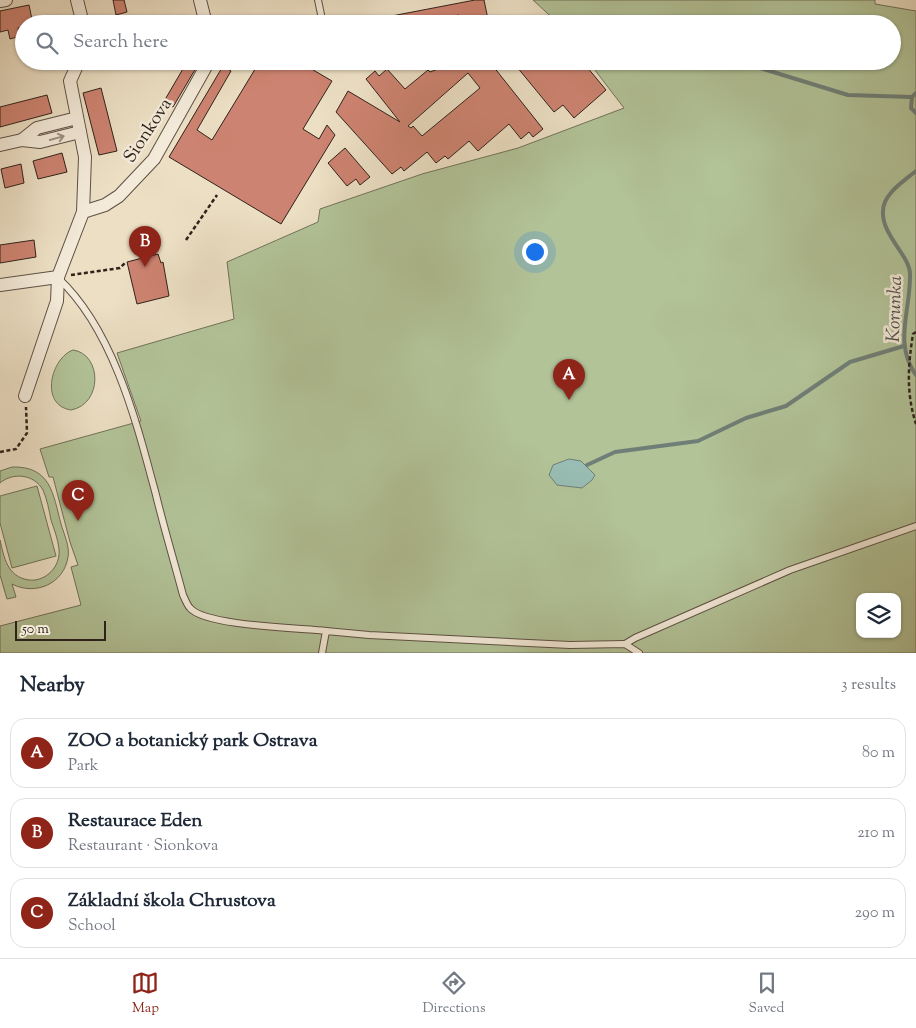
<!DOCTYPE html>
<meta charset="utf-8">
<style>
:root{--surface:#fff;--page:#f2f2f3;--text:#1f2937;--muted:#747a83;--line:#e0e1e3;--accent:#8f2418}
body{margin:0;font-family:"Sorts Mill Goudy",serif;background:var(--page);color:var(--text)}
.controls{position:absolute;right:15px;bottom:15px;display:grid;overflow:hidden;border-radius:10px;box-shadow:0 1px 4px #0004}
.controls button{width:45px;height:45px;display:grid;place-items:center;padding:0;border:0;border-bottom:1px solid var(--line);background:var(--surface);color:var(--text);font:25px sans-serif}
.scale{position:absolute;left:15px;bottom:12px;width:91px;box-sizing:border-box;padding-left:5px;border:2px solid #2f221b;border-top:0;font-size:14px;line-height:18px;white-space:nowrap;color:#2f221b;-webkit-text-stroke:4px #f3ead9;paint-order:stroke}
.you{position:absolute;left:534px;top:251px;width:18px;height:18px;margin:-12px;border:4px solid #fff;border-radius:50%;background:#1a73e8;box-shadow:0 0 0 8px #1a73e833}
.badge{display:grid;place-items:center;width:32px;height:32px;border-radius:50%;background:var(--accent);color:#fff;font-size:16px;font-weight:700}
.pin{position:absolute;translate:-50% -41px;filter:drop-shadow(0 1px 2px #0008)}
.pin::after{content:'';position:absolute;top:26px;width:18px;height:15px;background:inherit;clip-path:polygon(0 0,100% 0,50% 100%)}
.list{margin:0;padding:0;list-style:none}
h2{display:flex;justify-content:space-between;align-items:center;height:65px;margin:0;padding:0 20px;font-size:21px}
h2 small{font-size:16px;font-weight:400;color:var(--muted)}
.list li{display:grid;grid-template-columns:32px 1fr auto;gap:15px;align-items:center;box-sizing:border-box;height:70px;margin:0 10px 10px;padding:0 10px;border:1px solid var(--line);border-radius:15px}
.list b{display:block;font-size:19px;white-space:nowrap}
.list p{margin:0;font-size:16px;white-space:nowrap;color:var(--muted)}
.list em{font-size:16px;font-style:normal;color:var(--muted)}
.icon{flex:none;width:28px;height:28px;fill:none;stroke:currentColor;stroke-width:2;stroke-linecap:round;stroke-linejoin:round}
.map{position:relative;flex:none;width:916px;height:653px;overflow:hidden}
.search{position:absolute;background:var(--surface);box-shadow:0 1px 4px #0004;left:15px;right:15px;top:15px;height:55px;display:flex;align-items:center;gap:12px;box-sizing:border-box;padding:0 18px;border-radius:28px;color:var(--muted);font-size:19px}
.sheet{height:305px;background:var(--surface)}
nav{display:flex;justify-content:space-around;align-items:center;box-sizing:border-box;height:70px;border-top:1px solid var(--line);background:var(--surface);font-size:14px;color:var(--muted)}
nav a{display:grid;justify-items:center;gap:2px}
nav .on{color:var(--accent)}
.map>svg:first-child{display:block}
.green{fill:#b2c398;stroke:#70725a;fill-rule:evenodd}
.water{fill:#99bdb4;stroke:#6f7f77}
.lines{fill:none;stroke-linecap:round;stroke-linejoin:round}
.stream{stroke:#6f7f77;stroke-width:4}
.building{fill:#cd8371;stroke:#2f221b;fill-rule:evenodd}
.lane-casing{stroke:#5e5145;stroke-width:8}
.street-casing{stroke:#5e5145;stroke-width:14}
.path{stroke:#2f221b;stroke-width:2.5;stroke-dasharray:4 2.5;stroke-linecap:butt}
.lane{stroke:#f3ead9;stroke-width:6}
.street{stroke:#f3ead9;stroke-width:12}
.oneway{stroke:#9b9084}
.labels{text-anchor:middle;stroke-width:5;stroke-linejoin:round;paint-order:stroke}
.street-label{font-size:18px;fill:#2f221b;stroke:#f3ead9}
.water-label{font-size:19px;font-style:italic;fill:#4f5049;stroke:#f3ead9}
</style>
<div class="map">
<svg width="916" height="653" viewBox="0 0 916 653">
<rect width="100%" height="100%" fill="#ecdfc4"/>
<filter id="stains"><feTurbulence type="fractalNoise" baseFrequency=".004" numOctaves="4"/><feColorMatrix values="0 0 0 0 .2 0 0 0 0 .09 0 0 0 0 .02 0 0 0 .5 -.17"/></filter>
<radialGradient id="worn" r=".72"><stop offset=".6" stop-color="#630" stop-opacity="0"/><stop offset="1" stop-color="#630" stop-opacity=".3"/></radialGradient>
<!-- green -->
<g class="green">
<path d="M 533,0 L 875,0 L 875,4 L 916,11 L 916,653 L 0,653 L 0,626 L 81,605 L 71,567 L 78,565 L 70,542 L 53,477 L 49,477 L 40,449 L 141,421 L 117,353 L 234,319 L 227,262 L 318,222 L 320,209 L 422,174 L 518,148 L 624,108 L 588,61 L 892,61 L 892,24 L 559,24 ZM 860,597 L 897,597 L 897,634 L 860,634 Z"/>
<path d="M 73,350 C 102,354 103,404 71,410 C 39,405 51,358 73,350 Z"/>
<path d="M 12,467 C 51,466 53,494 61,524 C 64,534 70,547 68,557 C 64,584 35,596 12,584 L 16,597 L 7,599 L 0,575 L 0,540 C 4,557 7,577 29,580 C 46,582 61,566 59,549 C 58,539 54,529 51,520 C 49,510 47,499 43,490 C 34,474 13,472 0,483 L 0,471 Z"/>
<path d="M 37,486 L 56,556 L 12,568 L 0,523 L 0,496 Z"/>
</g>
<!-- water -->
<path class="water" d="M 569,459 L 581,461 L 595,475 L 592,480 L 582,488 L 557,485 L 549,475 L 553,465 Z"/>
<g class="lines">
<!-- stream -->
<g class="stream">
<path d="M 737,61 L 848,95 L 912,97"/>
<path d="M 916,93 L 912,97 L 911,108 L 916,113"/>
<path d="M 916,171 C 904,181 883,194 883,211 C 881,234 910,256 910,274 C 911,310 893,343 916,375"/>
<path d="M 587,465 L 615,452 L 698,441 L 746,418 L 786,406 L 850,362 L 904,346"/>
</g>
</g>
<!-- building -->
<g class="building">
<path d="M 113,0 L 124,0 L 127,12 L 116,15 Z"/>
<path d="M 475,0 L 484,0 L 489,24 L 460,24 L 459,15 L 416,24 L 377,24 L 376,19 Z"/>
<path d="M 29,5 L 33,24 L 24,24 L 24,26 L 18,28 L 20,36 L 10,39 L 8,30 L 0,32 L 0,11 Z"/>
<path d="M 260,61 L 298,61 L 332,81 L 303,129 L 319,139 L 327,125 L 335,135 L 281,224 L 169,157 L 223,66 L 231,71 L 197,130 L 212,140 Z"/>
<path d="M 447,61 L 489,61 L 543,129 L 533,137 L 529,132 L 521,139 L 509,124 L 478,151 L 469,141 L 448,159 L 445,156 L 436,163 L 427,152 L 404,171 L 401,167 L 392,174 L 336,112 L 348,91 L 400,122 L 366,79 L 375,71 L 379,76 L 387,69 L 405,89 L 428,70 L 430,72 L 438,69 ZM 468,73 L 480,88 L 422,136 L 413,126 L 411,128 L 408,126 Z"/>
<path d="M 512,61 L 582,61 L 606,90 L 574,118 L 563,105 L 554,112 Z"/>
<path d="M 187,62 L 196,68 L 173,107 L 163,103 Z"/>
<path d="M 101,88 L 117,151 L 99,155 L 83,93 Z"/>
<path d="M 47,95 L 52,113 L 0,127 L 0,107 Z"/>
<path d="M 345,148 L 370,177 L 360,185 L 356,179 L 347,186 L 328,163 Z"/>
<path d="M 62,153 L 67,172 L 38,179 L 33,161 Z"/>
<path d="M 21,164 L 24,183 L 5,188 L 1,169 Z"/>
<path d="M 34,240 L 36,257 L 0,263 L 0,245 Z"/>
<path d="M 158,254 L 161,263 L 163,262 L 169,296 L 137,304 L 127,262 Z"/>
</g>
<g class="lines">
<defs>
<g id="lane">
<path d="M 318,0 L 323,24"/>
<path d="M 58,278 C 114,330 137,424 156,495 C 164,528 174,561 183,595 C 185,599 187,605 190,608 C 205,626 300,628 326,631"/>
<path d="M 625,644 L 635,638 L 790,570 L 916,526"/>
<path d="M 322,653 L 326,631 L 369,635 L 570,645 L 625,644 L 639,653"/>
</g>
<g id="street">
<path d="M 77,0 L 83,24"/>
<path d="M 200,0 L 206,24"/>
<path d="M 0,1 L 6,0"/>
<path d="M 22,140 L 37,128 L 77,118"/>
<path d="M 0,145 L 22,140 L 40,142 L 80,132"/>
<path d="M 83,212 L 105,205 L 119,196 L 154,159 L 209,61"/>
<path d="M 0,285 L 58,277"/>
<path d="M 25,396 L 57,301 L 58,277 L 83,212 L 85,157 L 70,81 L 79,61"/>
</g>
</defs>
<!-- lane casing -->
<use href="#lane" class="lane-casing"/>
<!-- street casing -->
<use href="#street" class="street-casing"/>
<!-- path -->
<g class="path">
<path d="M 186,240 L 217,195"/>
<path d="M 71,275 L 120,268 L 126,262"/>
<path d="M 916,332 L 913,334 C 908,365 906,393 916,424"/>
<path d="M 0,452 L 16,449 L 27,433 L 26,407"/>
</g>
<!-- lane -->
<use href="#lane" class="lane"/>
<!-- street -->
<use href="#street" class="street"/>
</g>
<!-- one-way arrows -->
<defs><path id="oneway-shaft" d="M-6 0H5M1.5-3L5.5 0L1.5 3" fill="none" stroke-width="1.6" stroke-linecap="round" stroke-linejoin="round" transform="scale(1.25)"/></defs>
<use class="oneway" href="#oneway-shaft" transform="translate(57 138) rotate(-15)"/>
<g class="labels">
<!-- street labels -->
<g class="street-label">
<text transform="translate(147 130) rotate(-57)" y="6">Sionkova</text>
</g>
<!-- water labels -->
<g class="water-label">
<text transform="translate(893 309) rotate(-88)" y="7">Korunka</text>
</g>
</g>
<rect width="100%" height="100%" filter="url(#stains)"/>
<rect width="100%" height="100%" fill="url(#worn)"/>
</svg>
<div class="controls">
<button><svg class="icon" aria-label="layers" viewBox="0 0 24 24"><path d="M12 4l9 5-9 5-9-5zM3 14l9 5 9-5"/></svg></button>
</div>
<div class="scale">50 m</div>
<div class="you"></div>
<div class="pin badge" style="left:569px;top:400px">A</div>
<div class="pin badge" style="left:145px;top:267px">B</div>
<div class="pin badge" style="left:78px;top:521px">C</div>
<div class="search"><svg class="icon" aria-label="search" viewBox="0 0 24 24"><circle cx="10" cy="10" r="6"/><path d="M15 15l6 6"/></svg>Search here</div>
</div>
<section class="sheet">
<h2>Nearby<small>3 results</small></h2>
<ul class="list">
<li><span class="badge">A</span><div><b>ZOO a botanický park Ostrava</b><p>Park</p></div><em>80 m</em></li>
<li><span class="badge">B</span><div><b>Restaurace Eden</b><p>Restaurant · Sionkova</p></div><em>210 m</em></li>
<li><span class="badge">C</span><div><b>Základní škola Chrustova</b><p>School</p></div><em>290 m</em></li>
</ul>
</section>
<nav>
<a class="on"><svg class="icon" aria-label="map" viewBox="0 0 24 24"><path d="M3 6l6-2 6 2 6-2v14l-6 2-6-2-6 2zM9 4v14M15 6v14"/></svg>Map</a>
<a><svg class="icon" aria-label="directions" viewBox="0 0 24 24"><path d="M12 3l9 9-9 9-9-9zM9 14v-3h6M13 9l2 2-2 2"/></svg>Directions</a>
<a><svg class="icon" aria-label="saved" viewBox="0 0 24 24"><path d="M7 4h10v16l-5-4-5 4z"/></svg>Saved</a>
</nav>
